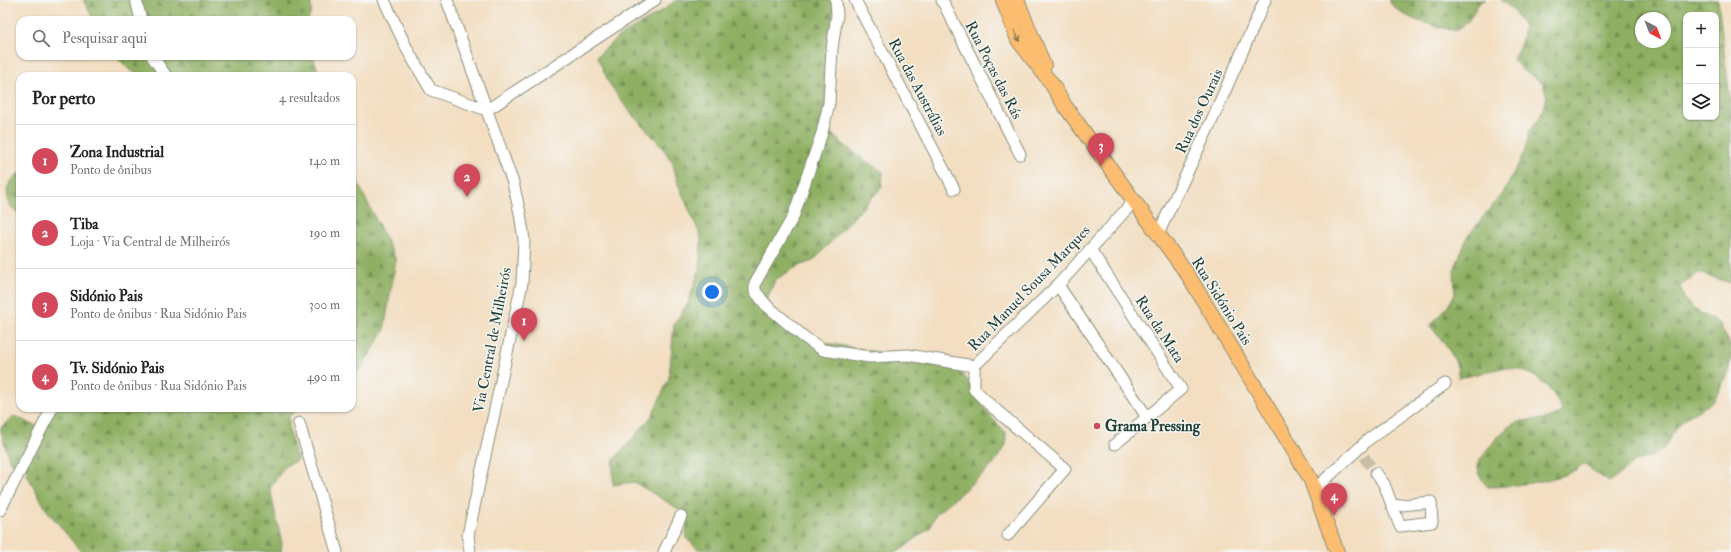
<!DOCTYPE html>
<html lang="pt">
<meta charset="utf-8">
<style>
:root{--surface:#fff;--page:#f2f2f2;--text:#222;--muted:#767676;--line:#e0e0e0;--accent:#d1495b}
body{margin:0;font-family:"IM FELL Double Pica",serif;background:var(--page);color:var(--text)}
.controls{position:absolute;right:12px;top:12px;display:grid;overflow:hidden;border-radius:8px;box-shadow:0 1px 3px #0004}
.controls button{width:36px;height:36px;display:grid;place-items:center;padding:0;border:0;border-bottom:1px solid var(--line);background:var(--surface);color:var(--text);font:20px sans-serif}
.compass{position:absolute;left:1635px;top:12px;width:36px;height:36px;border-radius:50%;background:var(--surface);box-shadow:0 1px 3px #0004;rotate:138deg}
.you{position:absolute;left:712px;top:292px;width:14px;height:14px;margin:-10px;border:3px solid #fff;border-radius:50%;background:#1a73e8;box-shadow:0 0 0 6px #1a73e833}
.badge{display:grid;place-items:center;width:26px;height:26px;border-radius:50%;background:var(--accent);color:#fff;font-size:13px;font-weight:700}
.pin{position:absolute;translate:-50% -33px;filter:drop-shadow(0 1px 2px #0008)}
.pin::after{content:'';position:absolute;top:21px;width:14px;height:12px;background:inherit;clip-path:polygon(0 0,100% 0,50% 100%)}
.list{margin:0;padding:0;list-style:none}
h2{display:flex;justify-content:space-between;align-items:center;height:52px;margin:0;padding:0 16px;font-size:17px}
h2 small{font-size:13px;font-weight:400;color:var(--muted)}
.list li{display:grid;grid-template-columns:26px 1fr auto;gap:12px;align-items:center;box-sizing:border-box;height:72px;padding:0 16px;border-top:1px solid var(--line)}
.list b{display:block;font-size:15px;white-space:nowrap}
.list p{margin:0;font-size:13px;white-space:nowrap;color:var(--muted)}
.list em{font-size:13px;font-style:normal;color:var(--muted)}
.icon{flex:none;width:22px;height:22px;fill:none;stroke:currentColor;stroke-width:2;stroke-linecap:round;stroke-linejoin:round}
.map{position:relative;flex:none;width:1731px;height:552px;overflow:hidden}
.search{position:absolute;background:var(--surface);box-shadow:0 1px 3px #0004;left:16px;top:16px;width:340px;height:44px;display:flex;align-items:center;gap:10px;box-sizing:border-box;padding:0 14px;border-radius:12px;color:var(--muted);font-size:15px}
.panel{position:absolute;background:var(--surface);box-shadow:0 1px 3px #0004;left:16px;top:72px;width:340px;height:340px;border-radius:12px}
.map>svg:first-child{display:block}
.forest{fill:url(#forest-firs);stroke:#57764c;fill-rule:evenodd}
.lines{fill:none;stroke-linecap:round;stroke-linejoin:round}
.minor-tunnel{stroke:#c9bea5;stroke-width:11;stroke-dasharray:11 5.5;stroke-linecap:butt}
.minor-casing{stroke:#898e7a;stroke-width:13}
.major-casing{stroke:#898e7a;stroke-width:16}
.minor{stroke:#fff;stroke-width:11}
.major{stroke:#fcbd6f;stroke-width:14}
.oneway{stroke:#82774f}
.poi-dot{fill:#d1495b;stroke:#f6f6f2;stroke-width:1.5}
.labels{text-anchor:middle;stroke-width:3;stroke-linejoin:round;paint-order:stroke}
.street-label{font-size:15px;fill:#1f3d34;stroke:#f6f6f2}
.poi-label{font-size:15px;font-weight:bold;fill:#1f3d34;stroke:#f6f6f2;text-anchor:start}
</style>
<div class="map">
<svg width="1731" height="552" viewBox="0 0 1731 552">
<defs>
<pattern id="forest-firs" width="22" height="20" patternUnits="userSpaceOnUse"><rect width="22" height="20" fill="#8fb064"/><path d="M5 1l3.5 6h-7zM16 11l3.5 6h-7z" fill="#749053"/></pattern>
</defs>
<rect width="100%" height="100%" fill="#f6f6f2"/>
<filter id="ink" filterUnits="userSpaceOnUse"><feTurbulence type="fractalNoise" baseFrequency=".025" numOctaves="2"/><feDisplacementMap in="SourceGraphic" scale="8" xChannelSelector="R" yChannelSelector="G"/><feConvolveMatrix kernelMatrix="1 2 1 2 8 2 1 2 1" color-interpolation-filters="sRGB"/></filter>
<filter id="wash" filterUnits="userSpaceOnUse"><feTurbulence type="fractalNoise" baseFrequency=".012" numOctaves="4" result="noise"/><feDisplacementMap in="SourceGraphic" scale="16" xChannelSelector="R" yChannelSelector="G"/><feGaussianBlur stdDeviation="0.9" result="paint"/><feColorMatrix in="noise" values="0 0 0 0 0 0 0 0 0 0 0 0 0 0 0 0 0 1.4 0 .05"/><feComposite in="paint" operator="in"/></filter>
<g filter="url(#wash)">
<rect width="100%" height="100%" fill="#f3dec1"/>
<!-- forest -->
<g class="forest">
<path d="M 83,0 L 310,0 L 312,11 L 308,20 L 94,20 Z"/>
<path d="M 676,0 L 834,0 L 823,125 C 840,144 861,158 883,172 L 882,187 L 813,261 L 798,266 L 775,280 L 768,297 L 770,307 L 802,333 L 822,342 L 953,366 C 971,380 975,393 987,412 C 992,419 1000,426 1006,432 L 1006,445 L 992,466 L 935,515 L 930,528 L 898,552 L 732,552 L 698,549 L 686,538 L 687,519 L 677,508 L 634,482 L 613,485 L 613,461 L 652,416 L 669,378 L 674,324 L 688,303 L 700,268 L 701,237 L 678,184 L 673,164 L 663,148 L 625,106 L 609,83 L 597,56 L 617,38 L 665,9 Z"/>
<path d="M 1388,0 L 1486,0 L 1480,1 L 1467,23 L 1455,31 C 1431,24 1403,21 1388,0 Z"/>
<path d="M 1501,0 L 1718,0 L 1731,110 L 1731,283 L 1698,273 L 1680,286 L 1684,299 L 1695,310 L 1720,324 L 1731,347 L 1731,359 L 1727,376 L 1713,402 L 1682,420 L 1663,449 L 1650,457 L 1634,462 L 1617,477 L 1609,482 L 1583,464 C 1580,466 1577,470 1573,471 C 1556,481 1508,487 1488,487 L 1481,479 L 1477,464 C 1487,451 1502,427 1518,422 C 1533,418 1549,422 1562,411 C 1554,385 1525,363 1497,369 C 1484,372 1471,376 1458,378 C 1460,359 1441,340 1430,326 L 1448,306 L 1455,294 L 1454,270 L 1468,236 L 1504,191 L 1524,153 L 1530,130 L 1540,117 L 1547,97 L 1543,83 L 1522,70 L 1513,59 L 1521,43 L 1524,26 L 1513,10 ZM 1686,15 L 1716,15 L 1716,117 L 1686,117 ZM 1641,18 L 1665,18 L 1665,42 L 1641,42 Z"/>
<path d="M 117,56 L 313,56 L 320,76 L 162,76 L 159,73 C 137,75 131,75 117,56 Z"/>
<path d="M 352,171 L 396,260 L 384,331 L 361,369 L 352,375 Z"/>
<path d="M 20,172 L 20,213 C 10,211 5,196 8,187 C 9,182 16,176 20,172 Z"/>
<path d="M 53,408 L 300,408 L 289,416 L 289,430 L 297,460 L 285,466 L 270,488 L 282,544 L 281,552 L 81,552 L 46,509 L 26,473 L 27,469 L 10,462 L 0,428 L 14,416 L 36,426 L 52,412 Z"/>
</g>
</g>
<g filter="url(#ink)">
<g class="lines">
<!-- minor-tunnel -->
<path class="minor-tunnel" d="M 1364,457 L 1376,473"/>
<defs>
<g id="minor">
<path d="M 136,0 L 141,20"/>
<path d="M 384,0 L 408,51 L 431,90 L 487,110 L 655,0"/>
<path d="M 447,0 L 513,183 L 520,213 L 524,240 L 522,283 L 468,535 L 470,552"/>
<path d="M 836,0 L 837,15 L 832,48 L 829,103 L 822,133 L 793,217 L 755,283 L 755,291 L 766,305 L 804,337 L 823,350 L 870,357 L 908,355 L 974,366"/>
<path d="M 855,0 L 954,189"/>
<path d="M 942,0 L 1020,154"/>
<path d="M 152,56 L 166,76"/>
<path d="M 1158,234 L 1212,120 L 1265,0"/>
<path d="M 1090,249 L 1181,389 L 1115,444"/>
<path d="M 1058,285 L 1147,417"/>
<path d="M 299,423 L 337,552"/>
<path d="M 1376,473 L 1384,484 L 1400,526 L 1432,522 L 1431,502 L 1392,506"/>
<path d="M 1315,489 L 1369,439 L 1445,384"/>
<path d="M 0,510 L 52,408"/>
<path d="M 1008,535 L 1065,469 L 989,404 L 974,389 L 974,366 L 1058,285 L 1133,202"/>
<path d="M 664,552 L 681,516"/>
</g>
<g id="major">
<path d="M 1003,0 L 1018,40 L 1051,83 L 1065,106 L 1188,275 L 1310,478 L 1337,552"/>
<path d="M 1017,0 L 1044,66"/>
</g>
</defs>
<!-- minor casing -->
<use href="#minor" class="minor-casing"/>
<!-- major casing -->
<use href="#major" class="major-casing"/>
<!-- minor -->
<use href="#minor" class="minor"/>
<!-- major -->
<use href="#major" class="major"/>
</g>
<!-- one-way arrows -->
<defs><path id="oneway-shaft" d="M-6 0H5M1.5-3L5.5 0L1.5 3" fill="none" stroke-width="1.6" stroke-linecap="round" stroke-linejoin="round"/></defs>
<use class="oneway" href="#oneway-shaft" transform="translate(1017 36) rotate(65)"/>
</g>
<!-- markers -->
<circle class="poi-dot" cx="1097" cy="426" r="4"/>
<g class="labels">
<!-- street labels -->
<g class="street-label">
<text transform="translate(994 70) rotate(63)" y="5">Rua Poças das Rás</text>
<text transform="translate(918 87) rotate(62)" y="5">Rua das Austrálias</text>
<text transform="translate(1199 111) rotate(-65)" y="5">Rua dos Ourais</text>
<text transform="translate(1029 288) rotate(-46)" y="5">Rua Manuel Sousa Marques</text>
<text transform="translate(1222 301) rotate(58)" y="5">Rua Sidónio Pais</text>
<text transform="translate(1160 329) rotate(57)" y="5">Rua da Mata</text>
<text transform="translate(492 340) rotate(-79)" y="5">Via Central de Milheirós</text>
</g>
<!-- poi labels -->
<g class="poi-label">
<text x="1105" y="431">Grama Pressing</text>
</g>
</g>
</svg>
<div class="controls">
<button>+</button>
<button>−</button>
<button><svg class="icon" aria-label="layers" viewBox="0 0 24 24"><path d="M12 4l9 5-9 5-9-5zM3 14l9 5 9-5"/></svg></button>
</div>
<svg class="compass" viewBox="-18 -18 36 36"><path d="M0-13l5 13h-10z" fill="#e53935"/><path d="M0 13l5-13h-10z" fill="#767676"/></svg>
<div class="you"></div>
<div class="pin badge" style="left:524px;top:341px">1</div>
<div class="pin badge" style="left:467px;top:197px">2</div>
<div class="pin badge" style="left:1101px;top:166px">3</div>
<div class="pin badge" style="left:1334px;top:516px">4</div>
<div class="search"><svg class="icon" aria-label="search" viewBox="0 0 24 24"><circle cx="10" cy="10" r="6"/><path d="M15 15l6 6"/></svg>Pesquisar aqui</div>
<section class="panel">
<h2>Por perto<small>4 resultados</small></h2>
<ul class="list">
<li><span class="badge">1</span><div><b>Zona Industrial</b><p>Ponto de ônibus</p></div><em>140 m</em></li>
<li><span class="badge">2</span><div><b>Tiba</b><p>Loja · Via Central de Milheirós</p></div><em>190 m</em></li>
<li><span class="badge">3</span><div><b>Sidónio Pais</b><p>Ponto de ônibus · Rua Sidónio Pais</p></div><em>300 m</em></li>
<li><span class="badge">4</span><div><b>Tv. Sidónio Pais</b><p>Ponto de ônibus · Rua Sidónio Pais</p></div><em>490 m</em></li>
</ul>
</section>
</div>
